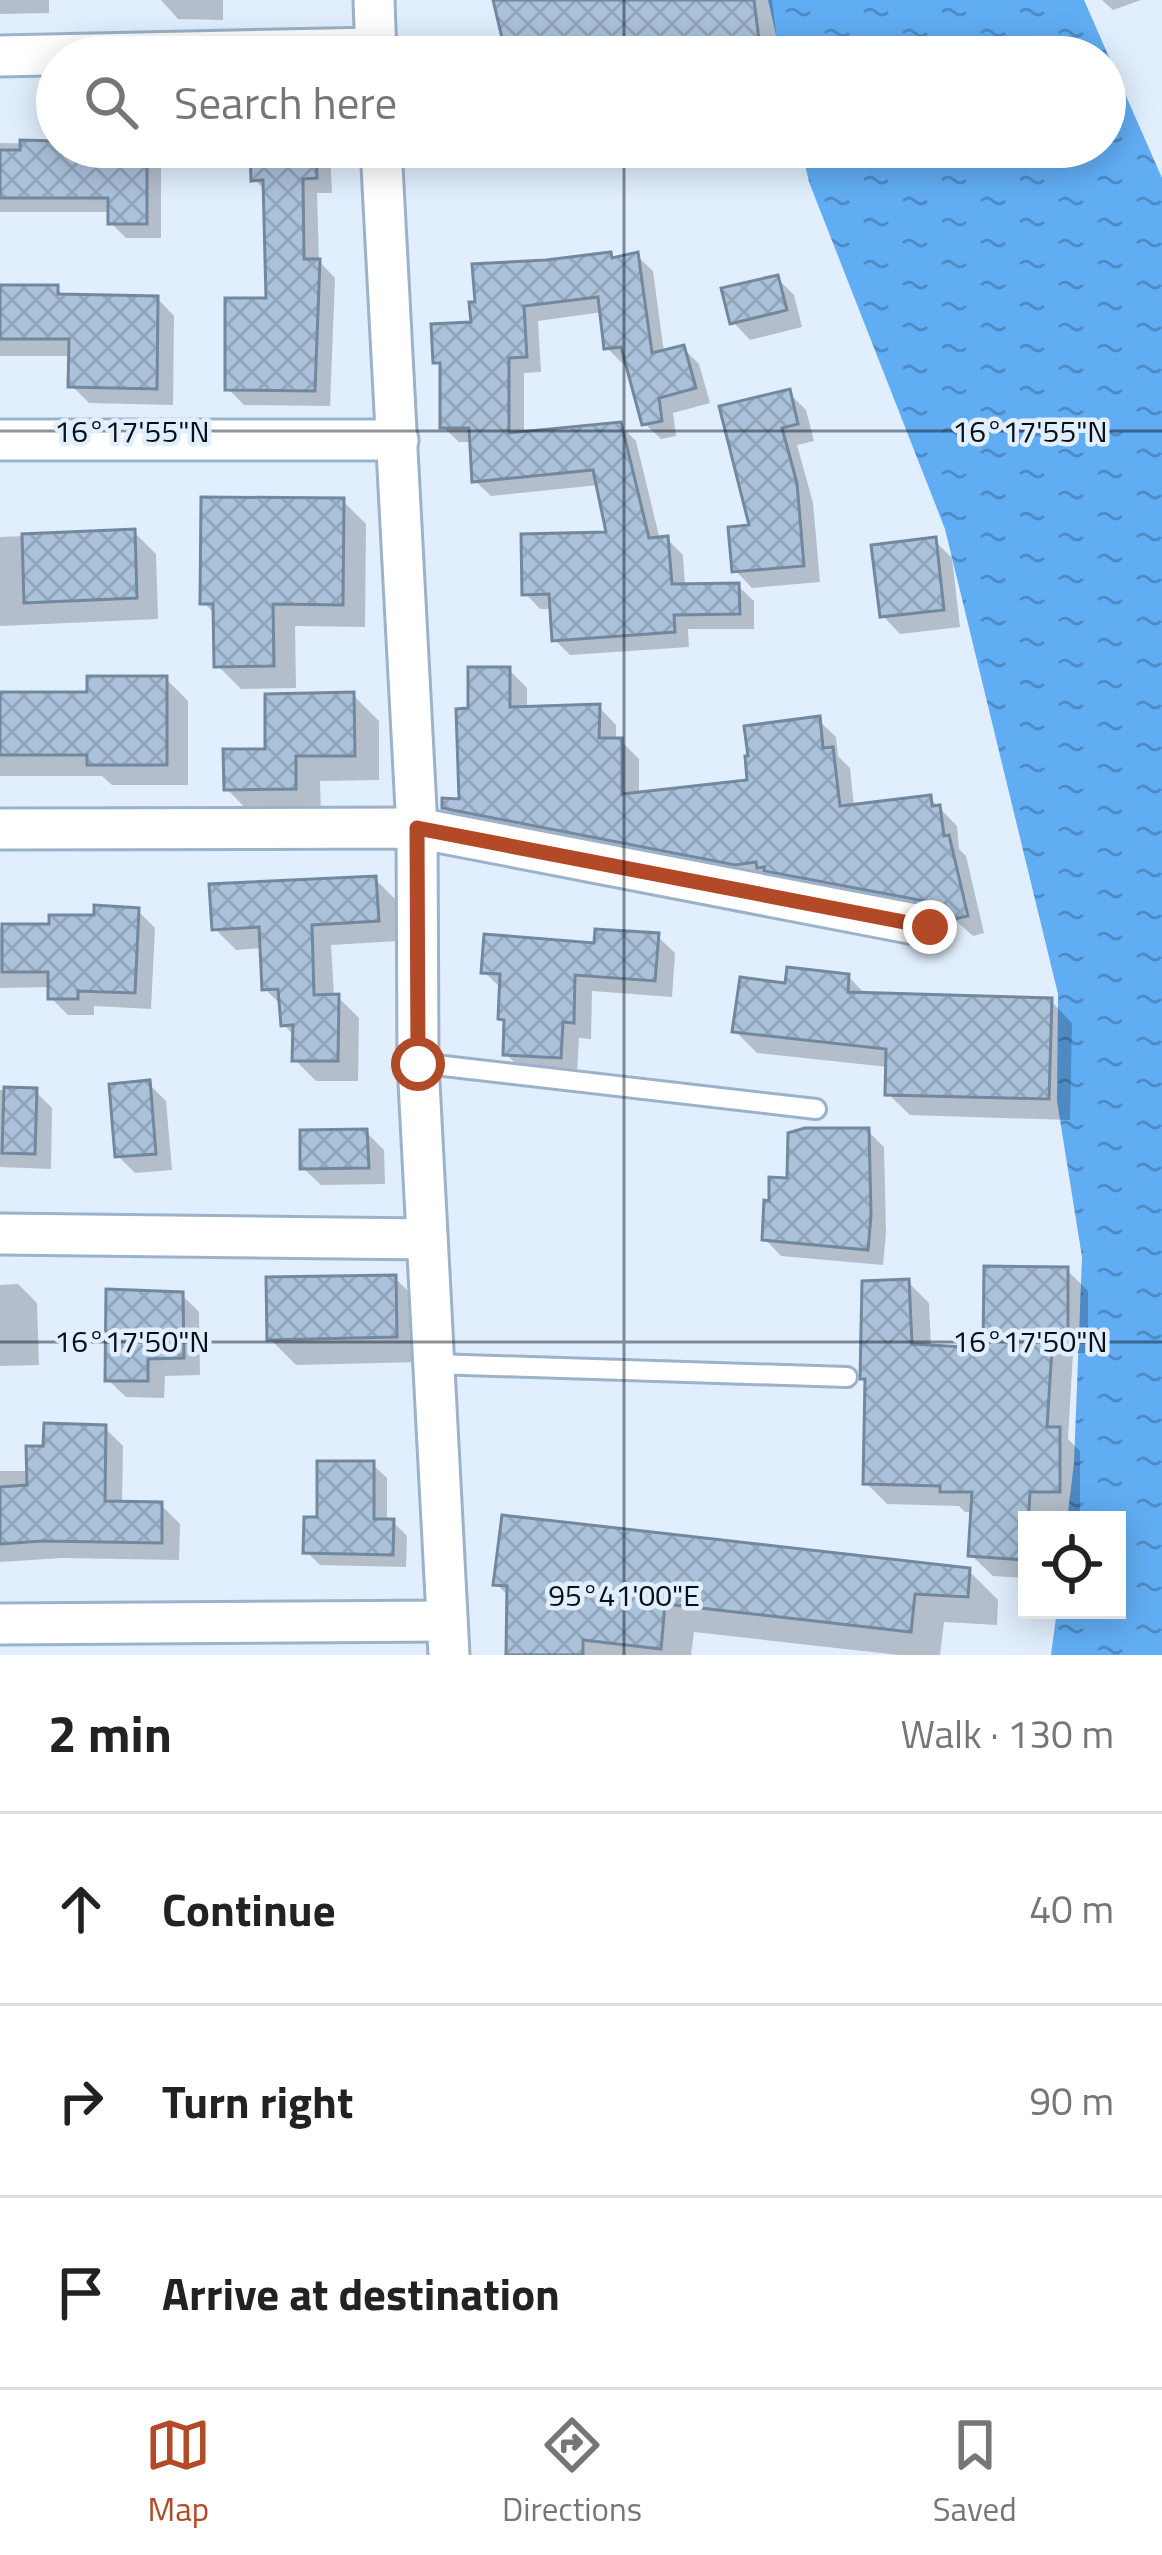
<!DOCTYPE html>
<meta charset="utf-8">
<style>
:root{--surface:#fff;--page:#f6f6f6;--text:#222;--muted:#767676;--line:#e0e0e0;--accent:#b24a27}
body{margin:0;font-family:"Titillium Web",sans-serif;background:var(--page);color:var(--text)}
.controls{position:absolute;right:36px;bottom:36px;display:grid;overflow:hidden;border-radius:0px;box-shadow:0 6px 30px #0003}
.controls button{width:108px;height:108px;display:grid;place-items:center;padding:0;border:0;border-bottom:3px solid var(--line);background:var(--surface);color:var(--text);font:60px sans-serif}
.stop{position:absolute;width:36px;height:36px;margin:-27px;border:9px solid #b24a27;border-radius:50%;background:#fff}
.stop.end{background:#b24a27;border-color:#fff;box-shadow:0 3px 12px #0008}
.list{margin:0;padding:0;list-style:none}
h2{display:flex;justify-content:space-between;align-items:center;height:156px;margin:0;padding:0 48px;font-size:51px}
h2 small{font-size:39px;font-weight:400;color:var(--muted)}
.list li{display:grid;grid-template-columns:78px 1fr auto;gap:36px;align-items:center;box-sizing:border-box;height:192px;padding:0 48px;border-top:3px solid var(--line)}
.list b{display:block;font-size:45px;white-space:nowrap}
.list em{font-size:39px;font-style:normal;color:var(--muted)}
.icon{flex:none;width:66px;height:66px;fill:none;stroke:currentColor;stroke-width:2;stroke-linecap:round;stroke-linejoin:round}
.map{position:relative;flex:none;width:1162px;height:1655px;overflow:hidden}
.search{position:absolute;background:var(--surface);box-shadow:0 6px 30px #0003;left:36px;right:36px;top:36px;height:132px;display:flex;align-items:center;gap:30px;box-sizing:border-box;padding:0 42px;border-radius:66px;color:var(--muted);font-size:45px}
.sheet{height:732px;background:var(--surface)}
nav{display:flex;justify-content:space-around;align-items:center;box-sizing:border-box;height:168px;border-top:3px solid var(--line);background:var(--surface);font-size:33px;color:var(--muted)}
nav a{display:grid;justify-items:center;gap:6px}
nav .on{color:var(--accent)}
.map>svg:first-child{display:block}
.water{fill:url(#water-ripples)}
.shadow{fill:#0003}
.building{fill:url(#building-cross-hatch);stroke:#72889f;stroke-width:3}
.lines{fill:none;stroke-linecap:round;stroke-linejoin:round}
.lane-casing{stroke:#9bb2ca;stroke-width:24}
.street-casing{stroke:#9bb2ca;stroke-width:45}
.lane{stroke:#fff;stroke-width:18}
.street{stroke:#fff;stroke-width:39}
.route{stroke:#b24a27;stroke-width:15}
.ticks{fill:none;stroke:#070f17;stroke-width:3;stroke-opacity:0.45}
.ticks-label{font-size:30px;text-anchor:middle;fill:#070f17;stroke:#e0eefd;stroke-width:9;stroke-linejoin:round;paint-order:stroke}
</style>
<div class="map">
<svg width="1162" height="1655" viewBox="0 0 1162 1655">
<defs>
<pattern id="water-ripples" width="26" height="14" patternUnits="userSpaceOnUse" patternTransform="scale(3)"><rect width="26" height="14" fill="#61adf4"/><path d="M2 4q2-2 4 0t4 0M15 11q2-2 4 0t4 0" fill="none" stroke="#4e8bc5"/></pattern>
<pattern id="building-cross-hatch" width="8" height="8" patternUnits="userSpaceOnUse" patternTransform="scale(3)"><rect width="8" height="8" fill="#abc2db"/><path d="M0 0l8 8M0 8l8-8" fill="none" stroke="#92a6bb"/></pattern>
</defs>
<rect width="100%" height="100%" fill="#e0eefd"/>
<!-- water -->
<path class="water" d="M 768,0 L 1084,0 L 1162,178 L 1162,1655 L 1051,1655 L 1057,1610 L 1117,1610 L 1117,1520 L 1067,1520 L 1074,1463 L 1082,1257 L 1057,1101 L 1058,994 L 945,529 L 809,182 L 801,147 L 1105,147 L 1105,57 L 781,57 Z"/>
<!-- shadow -->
<g class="shadow">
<path d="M 0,0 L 49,0 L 49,13 L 0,14 Z"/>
<path d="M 161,0 L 223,0 L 223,20 L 178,19 Z"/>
<path d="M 517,0 L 772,0 L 779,57 L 512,57 L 509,53 Z"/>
<path d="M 1102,0 L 1141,0 L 1113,10 Z"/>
<path d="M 0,143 L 57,144 L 57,147 L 146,147 L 161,162 L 161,238 L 126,238 L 111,223 L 111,212 L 0,212 Z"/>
<path d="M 253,147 L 323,147 L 330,154 L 332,193 L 317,193 L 319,261 L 335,278 L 330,406 L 244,405 L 228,389 L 269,301 L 267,192 L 254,179 Z"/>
<path d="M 610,255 L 615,260 L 637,256 L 653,271 L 664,353 L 683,348 L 699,364 L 710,403 L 673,413 L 676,436 L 661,439 L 645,424 L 628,363 L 623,364 L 607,348 L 603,312 L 538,321 L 541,372 L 524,373 L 524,435 L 620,425 L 636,441 L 660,540 L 667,539 L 683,555 L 685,586 L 738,586 L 754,601 L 754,629 L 688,629 L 689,647 L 570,655 L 555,640 L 553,609 L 540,609 L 525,593 L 610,535 L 599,485 L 491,496 L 475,481 L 473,442 L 459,442 L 443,427 L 443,369 L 436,362 L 474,325 Z"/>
<path d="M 777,278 L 794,295 L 802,327 L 750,340 L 733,322 Z"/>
<path d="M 0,288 L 56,288 L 66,297 L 157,298 L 174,316 L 173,405 L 89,403 L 71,385 L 72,356 L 0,356 Z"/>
<path d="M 789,393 L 806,410 L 814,441 L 797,445 L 813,503 L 820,582 L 752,588 L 735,570 L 753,528 Z"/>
<path d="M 343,501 L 366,524 L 365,627 L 295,626 L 296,688 L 241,689 L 217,665 L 216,615 L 203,602 Z"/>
<path d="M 134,532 L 156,554 L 158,619 L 0,626 L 0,537 Z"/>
<path d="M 935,541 L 952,558 L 960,627 L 900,634 L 883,616 Z"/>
<path d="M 509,670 L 527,688 L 527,709 L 599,707 L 616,725 L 616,741 L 621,741 L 639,759 L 639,795 L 751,783 L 818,720 L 836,737 L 838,756 L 850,768 L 854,807 L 930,798 L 957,826 L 959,849 L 966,856 L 984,933 L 973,936 L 955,920 L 463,825 L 445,807 L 462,802 L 471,711 Z"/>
<path d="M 166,679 L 188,701 L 188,785 L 112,785 L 102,776 L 0,776 L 0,696 L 90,695 Z"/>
<path d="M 353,695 L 379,721 L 379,780 L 320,781 L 321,814 L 252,815 L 227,789 L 268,752 Z"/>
<path d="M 375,879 L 396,900 L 399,941 L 331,945 L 334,997 L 338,997 L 359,1018 L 358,1081 L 316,1081 L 295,1060 L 295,1037 L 284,1025 L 282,1006 L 265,989 L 263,948 L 236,950 L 214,928 Z"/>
<path d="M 138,911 L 155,928 L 151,1009 L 94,1006 L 94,1015 L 68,1015 L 51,998 L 51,987 L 0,988 L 0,927 L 52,927 Z"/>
<path d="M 657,936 L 675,953 L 672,997 L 592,991 L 591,1039 L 579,1038 L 577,1074 L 523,1071 L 506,1054 L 507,1024 L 501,1018 L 503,990 L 484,972 L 597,946 Z"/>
<path d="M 848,976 L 867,996 L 1051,1001 L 1072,1023 L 1070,1120 L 910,1115 L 888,1094 L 888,1067 L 757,1053 L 735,1031 L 787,986 Z"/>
<path d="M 149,1084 L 166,1101 L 172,1170 L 135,1173 L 118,1156 Z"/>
<path d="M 0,1090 L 35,1091 L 52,1108 L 51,1169 L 0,1167 Z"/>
<path d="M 868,1131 L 884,1147 L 886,1233 L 883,1265 L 781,1256 L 765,1239 L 772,1204 L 790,1181 Z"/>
<path d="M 366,1132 L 384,1150 L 385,1184 L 321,1185 L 303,1168 Z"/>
<path d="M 1067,1270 L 1088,1291 L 1088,1353 L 1073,1353 L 1068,1439 L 1080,1451 L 1080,1512 L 1050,1512 L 1049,1520 L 1027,1520 L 1027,1578 L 993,1576 L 971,1555 L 974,1512 L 965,1512 L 959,1506 L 887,1504 L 866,1483 L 868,1383 L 863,1378 L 908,1282 L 929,1303 L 931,1348 L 986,1351 Z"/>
<path d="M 395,1278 L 420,1303 L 422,1362 L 296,1365 L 270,1339 Z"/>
<path d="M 18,1284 L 37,1303 L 39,1365 L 0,1366 L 0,1285 Z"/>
<path d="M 182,1295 L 199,1312 L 200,1375 L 165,1376 L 164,1398 L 126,1397 L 108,1380 Z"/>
<path d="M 105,1428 L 123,1446 L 122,1504 L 161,1505 L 180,1524 L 179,1560 L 62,1558 L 0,1562 L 0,1471 L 29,1471 L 46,1448 Z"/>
<path d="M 372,1464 L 387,1478 L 387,1522 L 393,1522 L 407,1536 L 406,1567 L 320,1565 L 306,1551 L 320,1520 Z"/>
<path d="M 969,1571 L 998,1600 L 997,1625 L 944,1622 L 940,1655 L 899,1655 L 694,1632 L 691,1655 L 509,1655 L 510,1597 L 496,1584 Z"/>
</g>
<!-- building -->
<g class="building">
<path d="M 493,0 L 754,0 L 759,40 L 678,49 L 506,55 Z"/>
<path d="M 20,140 L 57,141 L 57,147 L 147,147 L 147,224 L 108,224 L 108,198 L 0,198 L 0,150 L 20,150 Z"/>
<path d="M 250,147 L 316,147 L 317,178 L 303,179 L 304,259 L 320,259 L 315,391 L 225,390 L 225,298 L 266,298 L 263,180 L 251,181 Z"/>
<path d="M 611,252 L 612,258 L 638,252 L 652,353 L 684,345 L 696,388 L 659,398 L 662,421 L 642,425 L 621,347 L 604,349 L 598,297 L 524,306 L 527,357 L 509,358 L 509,433 L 621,422 L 649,538 L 668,536 L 672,584 L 739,583 L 740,614 L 674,615 L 675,632 L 552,641 L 549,594 L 522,595 L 521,534 L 606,532 L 593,470 L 472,482 L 469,428 L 440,428 L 440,363 L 433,363 L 431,324 L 471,322 L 469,302 L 475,302 L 472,264 L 546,260 Z"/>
<path d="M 778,275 L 787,310 L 730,324 L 721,288 Z"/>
<path d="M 0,285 L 58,285 L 58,294 L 158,296 L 157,389 L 68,387 L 69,339 L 0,339 Z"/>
<path d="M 790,389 L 798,424 L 782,428 L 797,483 L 804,566 L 732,572 L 728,527 L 749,525 L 719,406 Z"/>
<path d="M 201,497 L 344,498 L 343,605 L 273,604 L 274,666 L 214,667 L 213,604 L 200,604 Z"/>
<path d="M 135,529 L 137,598 L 24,603 L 22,534 Z"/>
<path d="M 936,537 L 944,610 L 880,617 L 871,545 Z"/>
<path d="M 468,667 L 510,667 L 510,707 L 600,704 L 599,738 L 622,738 L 622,794 L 747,780 L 745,756 L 748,756 L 744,726 L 820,716 L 823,748 L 833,747 L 840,806 L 931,795 L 932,806 L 940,805 L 944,836 L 949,835 L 968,916 L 953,919 L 946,910 L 935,903 L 764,871 L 764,867 L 757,868 L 756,862 L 735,865 L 442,808 L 442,798 L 459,799 L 456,709 L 468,708 Z"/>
<path d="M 87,676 L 167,676 L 167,765 L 87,765 L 87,755 L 0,755 L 0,692 L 87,692 Z"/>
<path d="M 354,692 L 355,756 L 296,756 L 296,789 L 224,790 L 223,749 L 265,749 L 265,694 Z"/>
<path d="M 376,876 L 379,921 L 312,925 L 314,995 L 339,994 L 338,1061 L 292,1061 L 293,1025 L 281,1026 L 278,989 L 262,990 L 259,927 L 212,930 L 209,884 Z"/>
<path d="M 94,905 L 139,908 L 135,993 L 78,991 L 78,999 L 48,999 L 48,972 L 2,972 L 2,924 L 49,924 L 49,915 L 94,915 Z"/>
<path d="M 595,929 L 659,933 L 655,981 L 575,975 L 574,1023 L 563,1022 L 561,1058 L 503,1055 L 504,1020 L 498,1019 L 500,974 L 481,973 L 484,934 L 594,943 Z"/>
<path d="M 787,967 L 849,974 L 848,992 L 1052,998 L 1049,1099 L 885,1095 L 886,1049 L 732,1032 L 740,977 L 785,983 Z"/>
<path d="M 150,1080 L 156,1154 L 115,1157 L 109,1084 Z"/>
<path d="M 4,1087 L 37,1088 L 35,1154 L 2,1153 Z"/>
<path d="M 805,1128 L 869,1128 L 871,1215 L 868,1250 L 762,1240 L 764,1200 L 769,1201 L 769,1177 L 787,1178 L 788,1133 Z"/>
<path d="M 367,1129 L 369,1168 L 300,1169 L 300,1130 Z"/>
<path d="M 984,1266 L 1068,1267 L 1068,1333 L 1053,1333 L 1047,1427 L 1060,1427 L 1060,1492 L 1030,1492 L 1026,1560 L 968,1556 L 972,1492 L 940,1492 L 940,1486 L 863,1484 L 865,1379 L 860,1379 L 862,1281 L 909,1279 L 912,1344 L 983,1348 Z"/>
<path d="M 396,1275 L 397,1337 L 267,1340 L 266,1277 Z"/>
<path d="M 106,1289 L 183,1292 L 184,1358 L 148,1359 L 148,1381 L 105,1381 Z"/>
<path d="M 44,1423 L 106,1425 L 105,1501 L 162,1502 L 162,1543 L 42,1541 L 0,1544 L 0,1487 L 27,1485 L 26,1446 L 43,1446 Z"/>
<path d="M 317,1461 L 374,1461 L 374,1519 L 394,1519 L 393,1555 L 303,1553 L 304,1517 L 317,1517 Z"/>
<path d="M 502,1515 L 970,1568 L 968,1597 L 915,1594 L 911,1632 L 665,1604 L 661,1649 L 583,1640 L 583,1655 L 506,1655 L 507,1586 L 493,1585 Z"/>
</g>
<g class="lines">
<defs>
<g id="lane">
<path d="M 418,1063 L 816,1109"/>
<path d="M 434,1364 L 847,1377"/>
</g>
<g id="street">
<path d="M 374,0 L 376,57"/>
<path d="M 0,56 L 376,48"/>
<path d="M 381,147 L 417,828 L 418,1063 L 449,1655"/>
<path d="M 0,440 L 398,440"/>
<path d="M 0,829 L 417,828 L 930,927"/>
<path d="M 0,1234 L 427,1239"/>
<path d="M 0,1624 L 447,1621"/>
</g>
</defs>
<!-- lane casing -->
<use href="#lane" class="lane-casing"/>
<!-- street casing -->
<use href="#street" class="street-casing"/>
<!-- lane -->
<use href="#lane" class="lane"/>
<!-- street -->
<use href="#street" class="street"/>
</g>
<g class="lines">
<!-- route -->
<path class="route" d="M 418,1064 L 417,828 L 930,927"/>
</g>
<!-- ticks -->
<path class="ticks" d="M 624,0 L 624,57M 624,147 L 624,1655M 0,431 L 1162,431M 0,1342 L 1162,1342"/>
<g class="ticks-label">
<text x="132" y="442">16°17'55"N</text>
<text x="1030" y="442">16°17'55"N</text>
<text x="132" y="1352">16°17'50"N</text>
<text x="1030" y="1352">16°17'50"N</text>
<text x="624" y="1606">95°41'00"E</text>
</g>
</svg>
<div class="controls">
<button><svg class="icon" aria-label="locate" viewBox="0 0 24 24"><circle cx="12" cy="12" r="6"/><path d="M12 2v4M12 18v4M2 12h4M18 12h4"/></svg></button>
</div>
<div class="stop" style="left:418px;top:1064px"></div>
<div class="stop end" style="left:930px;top:927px"></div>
<div class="search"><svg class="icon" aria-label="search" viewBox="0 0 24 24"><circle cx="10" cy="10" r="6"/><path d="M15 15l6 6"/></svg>Search here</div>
</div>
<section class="sheet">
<h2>2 min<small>Walk · 130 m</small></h2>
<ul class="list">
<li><svg class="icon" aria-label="ahead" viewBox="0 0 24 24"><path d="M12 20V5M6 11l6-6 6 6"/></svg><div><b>Continue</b></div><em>40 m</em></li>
<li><svg class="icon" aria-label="right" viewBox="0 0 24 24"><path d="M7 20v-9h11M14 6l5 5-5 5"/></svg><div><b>Turn right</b></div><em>90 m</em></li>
<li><svg class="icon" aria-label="arrive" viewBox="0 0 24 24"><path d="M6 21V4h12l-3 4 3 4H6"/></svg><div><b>Arrive at destination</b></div></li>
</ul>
</section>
<nav>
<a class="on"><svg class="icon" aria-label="map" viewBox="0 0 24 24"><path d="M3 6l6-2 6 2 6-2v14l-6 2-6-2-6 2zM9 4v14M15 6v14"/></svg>Map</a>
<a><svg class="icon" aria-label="directions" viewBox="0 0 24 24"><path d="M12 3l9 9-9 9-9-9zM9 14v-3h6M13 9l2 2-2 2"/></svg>Directions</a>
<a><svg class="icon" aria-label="saved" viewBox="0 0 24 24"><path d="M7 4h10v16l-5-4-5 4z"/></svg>Saved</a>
</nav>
